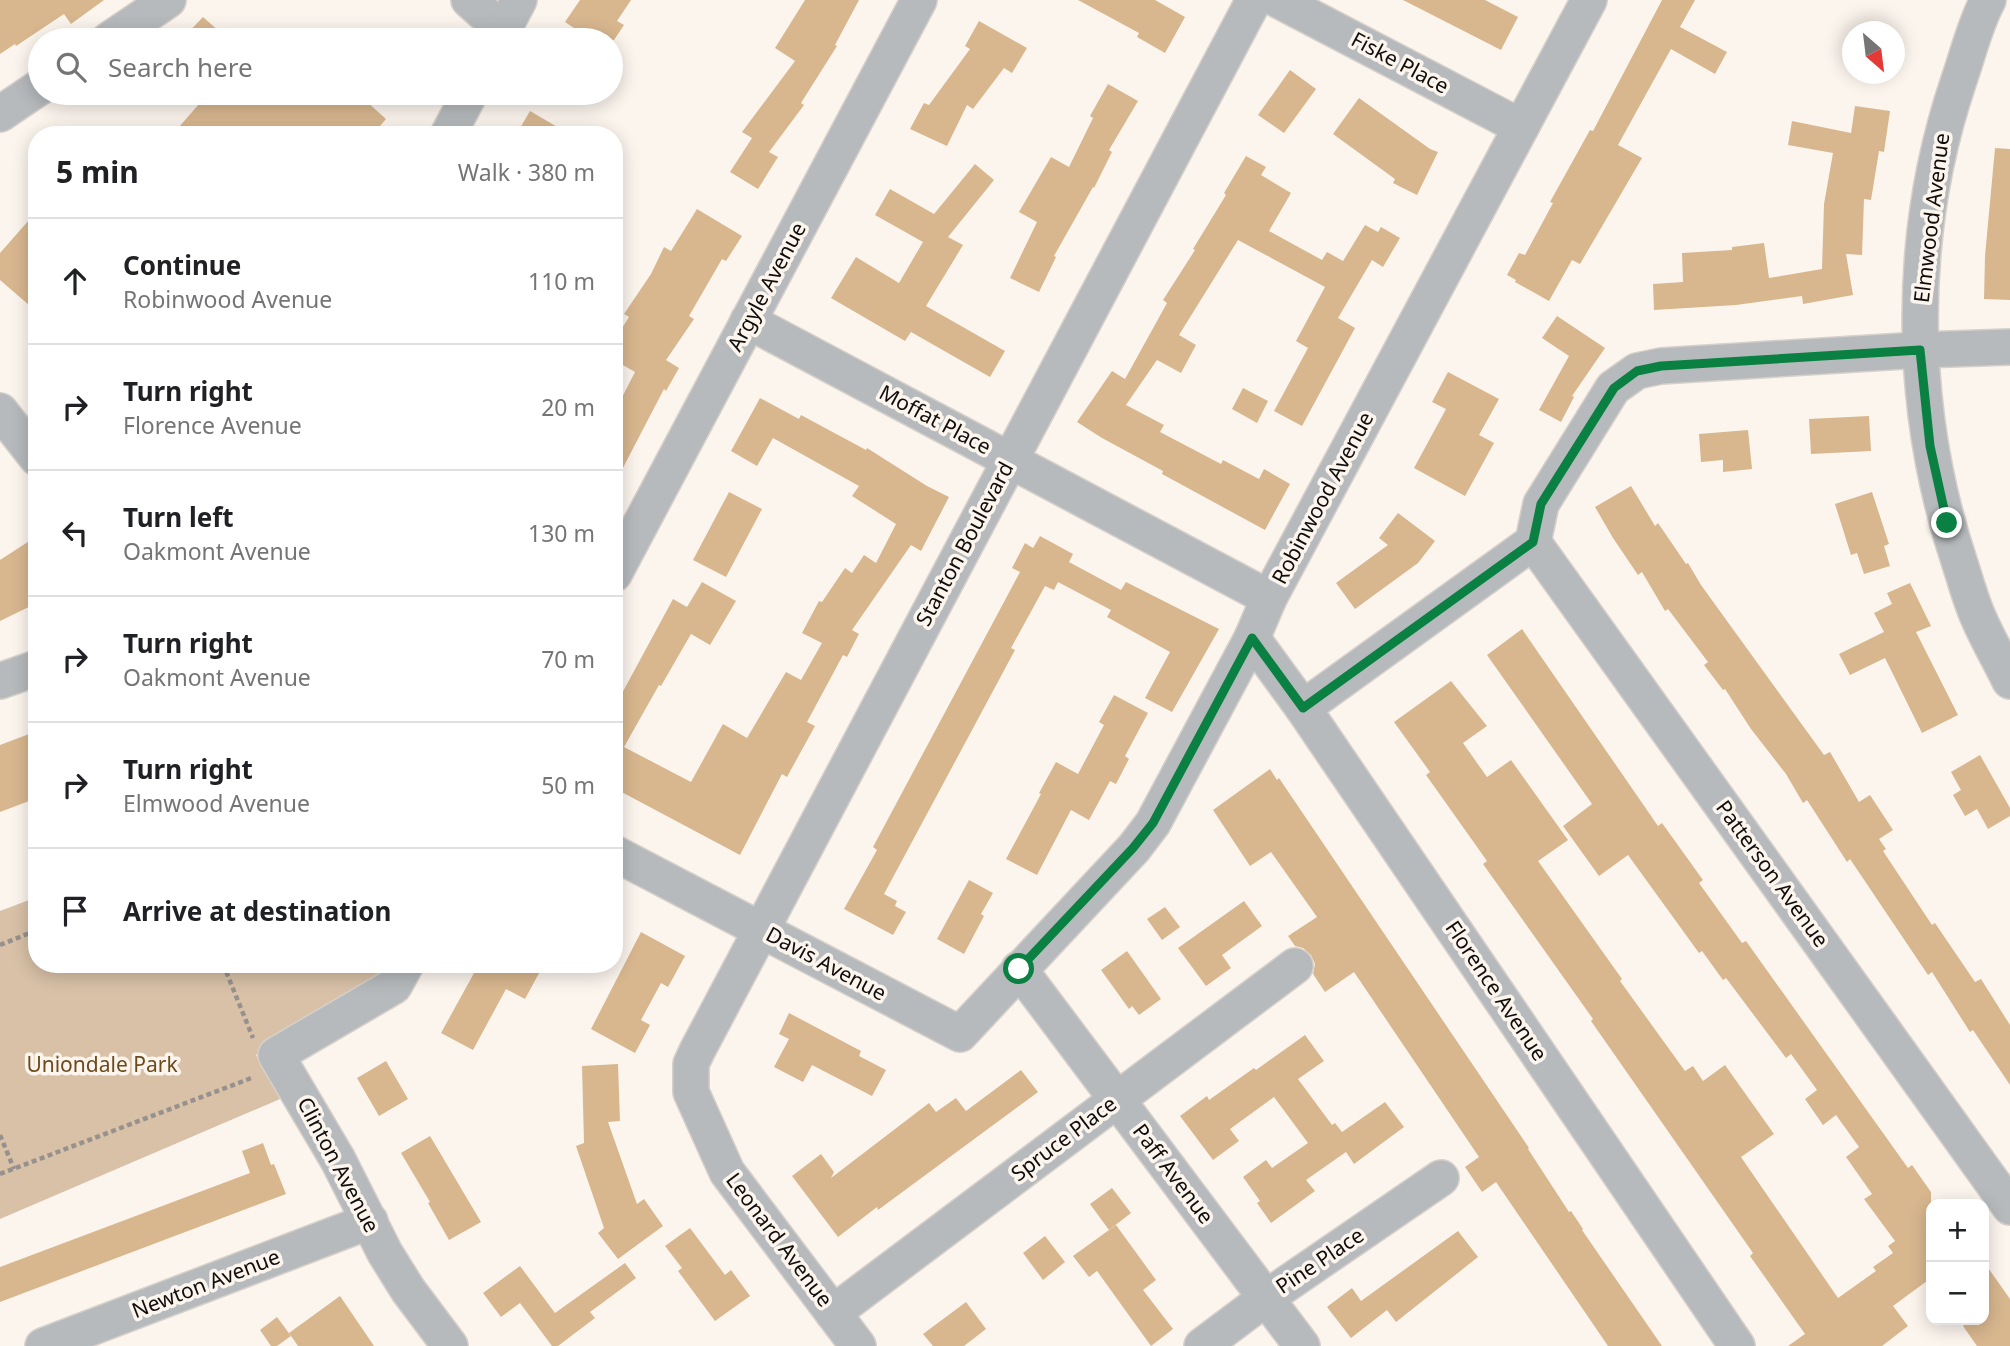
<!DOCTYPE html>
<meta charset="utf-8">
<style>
:root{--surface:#fff;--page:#f6f6f6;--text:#202124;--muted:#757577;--line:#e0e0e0}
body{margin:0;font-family:"Noto Sans",sans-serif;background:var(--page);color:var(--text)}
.controls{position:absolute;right:21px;bottom:21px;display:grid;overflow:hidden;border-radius:14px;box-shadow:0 4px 18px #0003}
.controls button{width:63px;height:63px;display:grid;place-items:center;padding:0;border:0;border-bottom:2px solid var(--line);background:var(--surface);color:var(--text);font:35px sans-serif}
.compass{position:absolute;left:1842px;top:21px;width:63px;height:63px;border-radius:50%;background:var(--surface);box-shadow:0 4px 18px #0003;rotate:152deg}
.stop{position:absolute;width:21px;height:21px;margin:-16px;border:5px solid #0b8043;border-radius:50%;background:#fff}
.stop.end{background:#0b8043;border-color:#fff;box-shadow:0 2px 7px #0008}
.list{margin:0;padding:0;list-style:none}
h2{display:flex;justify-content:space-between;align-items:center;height:91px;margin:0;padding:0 28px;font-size:30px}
h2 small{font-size:23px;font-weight:400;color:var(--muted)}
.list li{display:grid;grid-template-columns:46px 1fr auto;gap:21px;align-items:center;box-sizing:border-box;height:126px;padding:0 28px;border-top:2px solid var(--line)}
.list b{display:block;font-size:26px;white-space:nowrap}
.list p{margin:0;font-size:23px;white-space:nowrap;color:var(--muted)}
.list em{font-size:23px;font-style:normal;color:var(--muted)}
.icon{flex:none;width:38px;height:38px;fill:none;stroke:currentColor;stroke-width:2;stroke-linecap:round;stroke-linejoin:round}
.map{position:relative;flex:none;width:2010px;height:1346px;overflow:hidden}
.search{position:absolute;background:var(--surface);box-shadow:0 4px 18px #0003;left:28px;top:28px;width:595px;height:77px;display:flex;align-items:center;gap:18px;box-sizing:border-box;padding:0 24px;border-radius:38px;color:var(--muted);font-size:26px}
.panel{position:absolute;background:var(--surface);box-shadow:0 4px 18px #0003;left:28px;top:126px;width:595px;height:847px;border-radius:28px}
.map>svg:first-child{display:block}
.green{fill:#d8c1a7}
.building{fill:#d8b78f}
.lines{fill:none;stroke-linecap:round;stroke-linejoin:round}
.minor-casing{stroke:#d6d0ca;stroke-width:38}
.path{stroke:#96918c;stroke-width:4.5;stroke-dasharray:5 3.5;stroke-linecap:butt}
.minor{stroke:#b6babc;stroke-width:35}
.route{stroke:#0b8043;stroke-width:9}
.labels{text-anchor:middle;stroke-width:7;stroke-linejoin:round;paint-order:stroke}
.street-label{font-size:21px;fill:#100d0b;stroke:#fcf5ee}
.park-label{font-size:21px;fill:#6c4a1c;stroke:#fcf5ee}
</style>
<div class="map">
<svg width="2010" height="1346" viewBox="0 0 2010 1346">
<rect width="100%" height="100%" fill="#fcf5ee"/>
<!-- green -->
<path class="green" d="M 37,897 L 37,964 L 394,964 L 381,981 L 256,1055 L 280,1099 L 0,1219 L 0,911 Z"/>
<!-- building -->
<g class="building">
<path d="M 0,0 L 104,0 L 71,24 L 64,14 L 16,46 L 15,44 L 0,54 Z"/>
<path d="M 580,0 L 631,0 L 617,21 L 624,25 L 614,40 L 592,40 L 565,22 Z"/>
<path d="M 805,0 L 859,0 L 835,45 L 837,46 L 801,103 L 804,105 L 769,152 L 778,157 L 758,189 L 730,172 L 752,138 L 742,132 L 795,61 L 775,48 Z"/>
<path d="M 1078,0 L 1155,0 L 1185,17 L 1165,53 L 1137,37 L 1139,33 Z"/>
<path d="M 1403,0 L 1485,0 L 1518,17 L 1501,50 Z"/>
<path d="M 1662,0 L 1695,0 L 1680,27 L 1727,52 L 1715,74 L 1671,49 L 1618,145 L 1642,158 L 1580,264 L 1572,260 L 1549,301 L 1515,282 L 1516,280 L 1507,275 L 1519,253 L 1525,255 L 1553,203 L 1550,202 L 1590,130 L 1593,131 Z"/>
<path d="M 203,17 L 229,40 L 181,40 Z"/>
<path d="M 979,21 L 1027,48 L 1012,73 L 1004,68 L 973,109 L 967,105 L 947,146 L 910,129 L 924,103 L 929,105 L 970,49 L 965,46 Z"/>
<path d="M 1290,70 L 1316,89 L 1284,133 L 1258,115 Z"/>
<path d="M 1108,84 L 1138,101 L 1109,150 L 1112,152 L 1094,188 L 1093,187 L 1054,256 L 1056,257 L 1039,292 L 1010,278 L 1037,222 L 1019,212 L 1051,157 L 1069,167 L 1093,118 L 1090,116 Z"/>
<path d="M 187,93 L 357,93 L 386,119 L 372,135 L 172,135 L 199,104 Z"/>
<path d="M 1359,98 L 1430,149 L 1438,152 L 1417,195 L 1393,183 L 1395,179 L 1333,134 Z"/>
<path d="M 1855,106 L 1890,111 L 1884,152 L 1879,151 L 1871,200 L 1864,199 L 1862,255 L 1846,254 L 1853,295 L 1803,304 L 1802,296 L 1736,305 L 1654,310 L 1653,284 L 1683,282 L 1682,253 L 1732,250 L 1732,247 L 1764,243 L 1769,278 L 1822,269 L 1824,204 L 1833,153 L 1788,145 L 1792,121 L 1851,133 Z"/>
<path d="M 530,111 L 571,135 L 516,135 Z"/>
<path d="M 1995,148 L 2010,149 L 2010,300 L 1984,299 L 1985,256 Z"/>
<path d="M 1246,156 L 1266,167 L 1261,175 L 1291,193 L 1269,231 L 1322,260 L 1327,252 L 1343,261 L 1365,225 L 1378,232 L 1381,227 L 1400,238 L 1383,267 L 1372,260 L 1338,318 L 1355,328 L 1302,426 L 1274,411 L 1308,348 L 1296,341 L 1325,287 L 1238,240 L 1179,335 L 1196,345 L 1181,373 L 1157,360 L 1126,405 L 1164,425 L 1160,432 L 1221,464 L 1223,460 L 1259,479 L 1264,469 L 1290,484 L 1265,530 L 1162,474 L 1163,471 L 1102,438 L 1077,422 L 1112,371 L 1125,379 L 1167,303 L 1163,300 L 1195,250 L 1193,249 L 1226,195 L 1224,193 Z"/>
<path d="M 975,164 L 994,180 L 948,237 L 963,245 L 926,306 L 1005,351 L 990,377 L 911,332 L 905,341 L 831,298 L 856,257 L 899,283 L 923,242 L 875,215 L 890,189 L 934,214 Z"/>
<path d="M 697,209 L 742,236 L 726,261 L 722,259 L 689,316 L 694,319 L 666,360 L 679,368 L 666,391 L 664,389 L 614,485 L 614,413 L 635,372 L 614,360 L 614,341 L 629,317 L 624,314 L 651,274 L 664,247 L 671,251 Z"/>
<path d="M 37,211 L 37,312 L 0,280 L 0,253 Z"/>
<path d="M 1557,316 L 1605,348 L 1572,396 L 1574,397 L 1561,422 L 1539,410 L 1569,356 L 1542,338 Z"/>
<path d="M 1448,372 L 1499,399 L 1479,435 L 1494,443 L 1465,496 L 1414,468 L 1446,409 L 1432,402 Z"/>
<path d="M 1243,388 L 1268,401 L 1257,423 L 1232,409 Z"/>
<path d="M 760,398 L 799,419 L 801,415 L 866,450 L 867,448 L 927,486 L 949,497 L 921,551 L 911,545 L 852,630 L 859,634 L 847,657 L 843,655 L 807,722 L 815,726 L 787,777 L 782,774 L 740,855 L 614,788 L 614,708 L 673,599 L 687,607 L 702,582 L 736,601 L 710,645 L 691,634 L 661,686 L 659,685 L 624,747 L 691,782 L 723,724 L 747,738 L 786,672 L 801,680 L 822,643 L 802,633 L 819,601 L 822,602 L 845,568 L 852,573 L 864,555 L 876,563 L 896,524 L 852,496 L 859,486 L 773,438 L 757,466 L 731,451 Z"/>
<path d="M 1869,416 L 1871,451 L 1811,454 L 1809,419 Z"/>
<path d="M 1748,430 L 1752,469 L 1723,472 L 1723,460 L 1701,462 L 1699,434 Z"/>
<path d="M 1631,486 L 1655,526 L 1658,523 L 1686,564 L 1688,563 L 1701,585 L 1824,755 L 1830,752 L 1859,802 L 1870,795 L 1893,830 L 1879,839 L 1886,849 L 1883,851 L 1932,925 L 1935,923 L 1975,982 L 1981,979 L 2010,1025 L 2010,1085 L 1973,1030 L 1970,1032 L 1932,972 L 1928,975 L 1850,859 L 1847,862 L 1807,800 L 1803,803 L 1786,774 L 1751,729 L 1725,689 L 1723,690 L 1704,665 L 1708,662 L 1668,609 L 1665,611 L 1642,572 L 1638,575 L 1613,538 L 1595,507 Z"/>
<path d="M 729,492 L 762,509 L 726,577 L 693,560 Z"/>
<path d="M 1872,492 L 1889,544 L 1884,546 L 1890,566 L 1864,574 L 1857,553 L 1851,555 L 1835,504 Z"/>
<path d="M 1398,513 L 1435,541 L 1418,563 L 1355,609 L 1336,583 L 1388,545 L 1379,538 Z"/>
<path d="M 37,536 L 37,603 L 0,621 L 0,560 Z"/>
<path d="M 1040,536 L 1073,554 L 1069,562 L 1121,590 L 1126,582 L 1219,629 L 1172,712 L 1145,698 L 1170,652 L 1107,617 L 1111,610 L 1058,582 L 1054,590 L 1045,586 L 1011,648 L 1015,650 L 884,894 L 897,901 L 895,906 L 906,912 L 893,935 L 844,909 L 877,850 L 873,847 L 1020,572 L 1012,568 L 1025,543 L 1033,548 Z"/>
<path d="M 1910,583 L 1931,626 L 1916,632 L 1958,715 L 1922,733 L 1885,658 L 1850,675 L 1839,654 L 1884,632 L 1874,613 L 1892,604 L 1887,593 Z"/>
<path d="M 1522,629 L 1658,826 L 1662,823 L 1703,880 L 1699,883 L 1742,943 L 1746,941 L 1908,1168 L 1912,1165 L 1931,1192 L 1931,1278 L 1893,1306 L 1908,1326 L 1882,1346 L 1788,1346 L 1805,1334 L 1750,1256 L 1753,1253 L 1591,1021 L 1593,1019 L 1483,864 L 1487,861 L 1426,775 L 1430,772 L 1394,722 L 1451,681 L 1487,726 L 1463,743 L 1487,777 L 1511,760 L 1568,840 L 1538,861 L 1622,979 L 1620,981 L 1685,1071 L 1693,1066 L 1703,1081 L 1725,1065 L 1774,1134 L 1741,1157 L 1838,1298 L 1876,1271 L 1873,1267 L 1893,1253 L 1888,1246 L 1895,1241 L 1864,1199 L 1872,1194 L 1846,1157 L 1859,1147 L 1836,1115 L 1823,1125 L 1805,1099 L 1817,1090 L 1791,1054 L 1786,1058 L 1726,978 L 1723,980 L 1702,951 L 1699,953 L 1628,855 L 1599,876 L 1563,826 L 1592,804 L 1487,655 Z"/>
<path d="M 1114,695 L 1148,713 L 1125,756 L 1129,759 L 1116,784 L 1110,781 L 1089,820 L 1071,810 L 1037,875 L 1006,859 L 1041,794 L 1039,793 L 1056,762 L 1078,774 L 1104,725 L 1099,722 Z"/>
<path d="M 37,731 L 37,798 L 0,812 L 0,745 Z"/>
<path d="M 1980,755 L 2010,808 L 2010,816 L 1988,829 L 1977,809 L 1965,816 L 1953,795 L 1961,790 L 1951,772 Z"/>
<path d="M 1270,769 L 1277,780 L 1279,778 L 1529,1148 L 1528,1149 L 1569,1212 L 1571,1211 L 1583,1229 L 1582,1230 L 1662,1346 L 1608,1346 L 1496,1182 L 1482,1192 L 1465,1167 L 1479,1157 L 1354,972 L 1325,992 L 1313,974 L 1315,964 L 1311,955 L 1303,948 L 1295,946 L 1288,936 L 1317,917 L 1271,852 L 1250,866 L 1213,810 Z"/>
<path d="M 969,880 L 993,893 L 981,914 L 984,916 L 964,954 L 937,939 Z"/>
<path d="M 1244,901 L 1262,926 L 1222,955 L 1231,968 L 1206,986 L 1178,948 Z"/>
<path d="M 1165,907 L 1180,927 L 1162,940 L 1147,919 Z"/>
<path d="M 641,932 L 685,956 L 668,987 L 661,983 L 641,1020 L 650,1025 L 635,1053 L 591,1029 Z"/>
<path d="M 1127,951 L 1161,999 L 1139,1015 L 1132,1006 L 1129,1009 L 1101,970 Z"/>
<path d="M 479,964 L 544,964 L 525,999 L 506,989 L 473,1050 L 441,1033 Z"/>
<path d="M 789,1013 L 861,1051 L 859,1056 L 886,1070 L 872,1096 L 812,1065 L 803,1082 L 774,1067 L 789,1039 L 779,1034 Z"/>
<path d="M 1305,1035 L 1324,1061 L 1298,1079 L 1332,1125 L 1335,1123 L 1342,1132 L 1385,1102 L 1404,1127 L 1354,1164 L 1346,1152 L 1306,1180 L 1315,1191 L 1271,1223 L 1257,1203 L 1260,1201 L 1243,1177 L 1266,1160 L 1272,1168 L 1308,1143 L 1274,1097 L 1230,1129 L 1239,1141 L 1213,1160 L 1180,1116 L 1207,1096 L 1209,1100 L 1254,1068 L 1256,1070 Z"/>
<path d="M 386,1061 L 408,1099 L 379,1116 L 357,1078 Z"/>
<path d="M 618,1064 L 620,1121 L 608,1122 L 637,1204 L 644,1199 L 663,1226 L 618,1259 L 598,1233 L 604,1228 L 576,1146 L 584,1143 L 582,1066 Z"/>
<path d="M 1021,1070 L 1038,1092 L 878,1210 L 877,1207 L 838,1237 L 792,1176 L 821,1154 L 834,1172 L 831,1178 L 929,1103 L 936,1112 L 956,1098 L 966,1111 Z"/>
<path d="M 430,1136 L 481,1222 L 449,1240 L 428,1203 L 430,1202 L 401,1153 Z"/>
<path d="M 263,1143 L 271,1165 L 274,1164 L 286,1194 L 0,1302 L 0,1267 L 250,1173 L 242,1151 Z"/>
<path d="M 1112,1188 L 1131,1213 L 1109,1230 L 1090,1204 Z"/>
<path d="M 1116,1225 L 1156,1280 L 1143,1290 L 1173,1329 L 1151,1346 L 1097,1271 L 1089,1277 L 1073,1256 Z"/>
<path d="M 690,1228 L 725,1275 L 731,1270 L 750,1296 L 715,1321 L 678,1271 L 682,1268 L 665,1246 Z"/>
<path d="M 1458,1231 L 1478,1257 L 1396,1322 L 1387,1310 L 1351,1338 L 1327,1307 L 1352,1288 L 1361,1301 Z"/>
<path d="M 1045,1236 L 1065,1262 L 1043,1280 L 1023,1253 Z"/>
<path d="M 1984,1262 L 2010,1299 L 2010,1346 L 1977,1346 L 1963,1326 L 1972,1320 L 1984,1320 Z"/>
<path d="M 625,1263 L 636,1278 L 590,1312 L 595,1318 L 558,1346 L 552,1346 L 520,1303 L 501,1317 L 483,1293 L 520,1266 L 555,1313 Z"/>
<path d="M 340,1296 L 374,1346 L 298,1346 L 289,1333 Z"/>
<path d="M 966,1302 L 986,1329 L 964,1346 L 933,1346 L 923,1334 Z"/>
<path d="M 277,1317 L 291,1336 L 277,1346 L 271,1346 L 260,1330 Z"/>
</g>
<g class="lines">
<defs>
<g id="minor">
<path d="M 469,0 L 503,30"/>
<path d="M 1278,0 L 1521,127"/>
<path d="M 1988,0 C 1975,24 1968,54 1959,80 C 1906,236 1908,408 1960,564 C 1966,582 1971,602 1979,619 C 1988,640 2000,660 2010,681"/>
<path d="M 109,40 L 168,0"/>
<path d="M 498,40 L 519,0"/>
<path d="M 0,114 L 40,87"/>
<path d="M 448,135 L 470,93"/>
<path d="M 748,321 L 1269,598"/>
<path d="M 0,411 L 37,458"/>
<path d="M 1533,542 L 2010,1207"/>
<path d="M 614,574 L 919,0"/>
<path d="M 1252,638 L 1303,708 L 1737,1346"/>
<path d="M 0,681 L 37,668"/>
<path d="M 1303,708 L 1533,542 L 1541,504 L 1613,388 L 1637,371 L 1661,366 L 1920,350 L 2010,347"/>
<path d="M 614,853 L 960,1034 L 1134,848 L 1153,823 L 1252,638 L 1269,598 L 1589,0"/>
<path d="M 406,964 L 394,986 L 276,1055 L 338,1160 L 385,1253 L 408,1290 L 450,1346"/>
<path d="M 1019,969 L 1302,1346"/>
<path d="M 833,1313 L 1295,966"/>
<path d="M 43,1346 L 370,1221"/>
<path d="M 858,1346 L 727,1172 L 691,1092 L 691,1064 L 697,1051 L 1254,0"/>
<path d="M 1202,1346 L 1266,1298 L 1441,1178"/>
</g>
</defs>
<!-- minor casing -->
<use href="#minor" class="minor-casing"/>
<!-- path -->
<g class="path">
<path d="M 0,945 L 37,930"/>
<path d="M 223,964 L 253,1038"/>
<path d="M 0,1135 L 14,1169"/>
<path d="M 0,1174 L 254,1077"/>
</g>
<!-- minor -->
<use href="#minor" class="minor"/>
</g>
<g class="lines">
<!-- route -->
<path class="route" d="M 1019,969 L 1133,848 L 1153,823 L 1252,638 L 1303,708 L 1533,542 L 1541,504 L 1614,388 L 1637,371 L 1661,366 L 1920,350 L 1930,446 L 1947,523"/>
</g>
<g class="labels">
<!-- street labels -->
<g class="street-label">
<text transform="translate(1400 63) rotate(28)" y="7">Fiske Place</text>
<text transform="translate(1932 218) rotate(-83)" y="7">Elmwood Avenue</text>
<text transform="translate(767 287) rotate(-62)" y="7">Argyle Avenue</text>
<text transform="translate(935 420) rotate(28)" y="7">Moffat Place</text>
<text transform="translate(1323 498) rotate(-62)" y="7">Robinwood Avenue</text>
<text transform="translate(965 544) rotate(-62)" y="7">Stanton Boulevard</text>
<text transform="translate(1772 874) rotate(54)" y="7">Patterson Avenue</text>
<text transform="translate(826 964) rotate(28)" y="7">Davis Avenue</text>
<text transform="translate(1496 991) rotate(56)" y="7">Florence Avenue</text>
<text transform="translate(1064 1139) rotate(-37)" y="7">Spruce Place</text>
<text transform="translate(338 1165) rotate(62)" y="7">Clinton Avenue</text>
<text transform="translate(1173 1174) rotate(53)" y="7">Paff Avenue</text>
<text transform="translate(779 1240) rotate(53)" y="7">Leonard Avenue</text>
<text transform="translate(1320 1261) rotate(-34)" y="7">Pine Place</text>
<text transform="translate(206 1284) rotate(-21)" y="7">Newton Avenue</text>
</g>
<!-- park labels -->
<g class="park-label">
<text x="102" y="1072">Uniondale Park</text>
</g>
</g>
</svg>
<div class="controls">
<button>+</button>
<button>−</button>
</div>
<svg class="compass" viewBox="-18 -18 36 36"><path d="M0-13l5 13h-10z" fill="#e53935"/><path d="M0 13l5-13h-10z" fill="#757577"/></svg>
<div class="stop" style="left:1019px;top:969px"></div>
<div class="stop end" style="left:1947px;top:523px"></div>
<div class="search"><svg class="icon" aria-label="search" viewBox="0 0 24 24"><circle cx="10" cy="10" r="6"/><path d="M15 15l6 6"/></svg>Search here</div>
<section class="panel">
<h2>5 min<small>Walk · 380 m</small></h2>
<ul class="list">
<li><svg class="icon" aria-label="ahead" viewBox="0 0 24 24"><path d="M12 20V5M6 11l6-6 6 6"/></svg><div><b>Continue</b><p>Robinwood Avenue</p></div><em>110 m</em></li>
<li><svg class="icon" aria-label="right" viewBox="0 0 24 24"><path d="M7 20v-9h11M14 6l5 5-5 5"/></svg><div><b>Turn right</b><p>Florence Avenue</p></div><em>20 m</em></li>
<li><svg class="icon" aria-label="left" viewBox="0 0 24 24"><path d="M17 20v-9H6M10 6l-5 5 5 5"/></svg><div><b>Turn left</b><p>Oakmont Avenue</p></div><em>130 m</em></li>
<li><svg class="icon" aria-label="right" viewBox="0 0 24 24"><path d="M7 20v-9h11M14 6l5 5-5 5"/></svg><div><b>Turn right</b><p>Oakmont Avenue</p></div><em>70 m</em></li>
<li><svg class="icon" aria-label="right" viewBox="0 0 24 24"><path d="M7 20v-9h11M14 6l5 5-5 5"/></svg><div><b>Turn right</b><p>Elmwood Avenue</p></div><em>50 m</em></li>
<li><svg class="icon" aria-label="arrive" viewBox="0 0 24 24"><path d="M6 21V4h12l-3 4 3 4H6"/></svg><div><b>Arrive at destination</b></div></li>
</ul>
</section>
</div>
